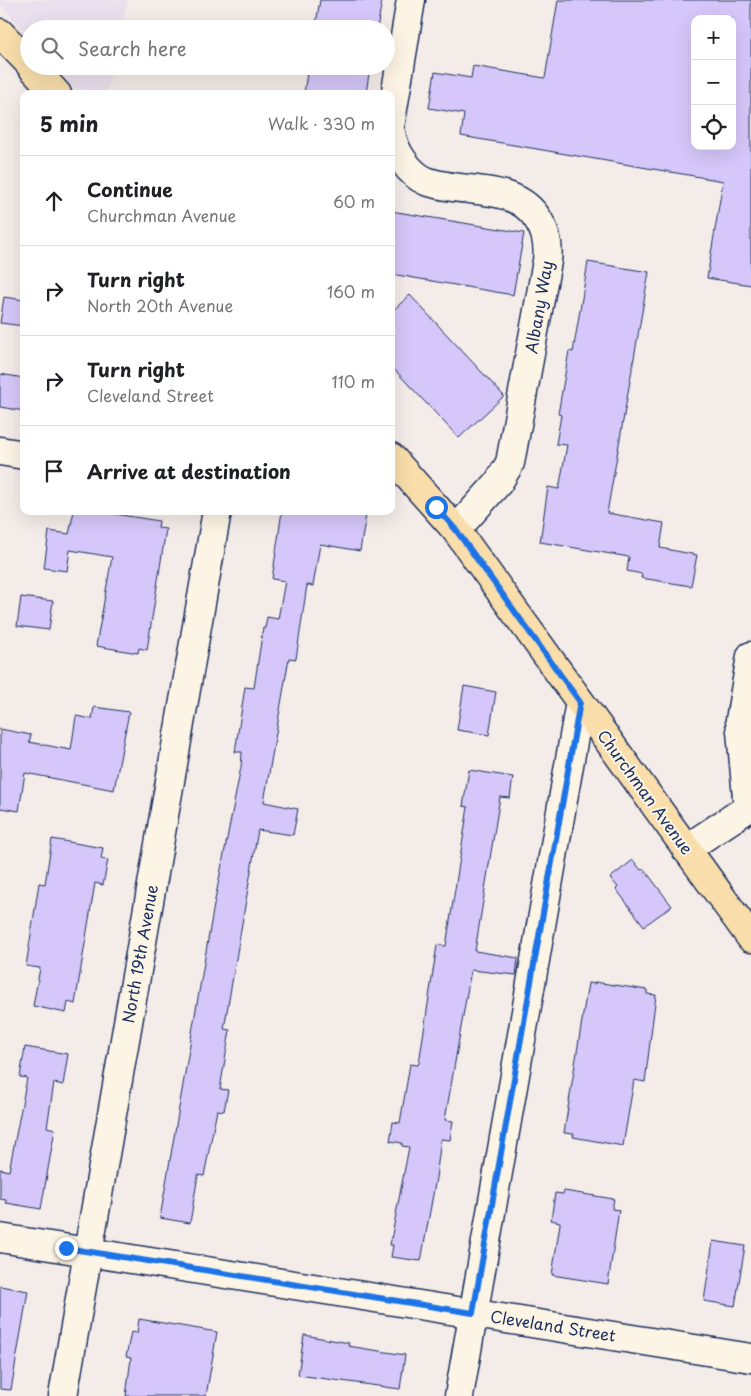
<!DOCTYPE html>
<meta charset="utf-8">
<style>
:root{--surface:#fff;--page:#f6f6f6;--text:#202124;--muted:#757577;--line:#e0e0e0}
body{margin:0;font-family:"Playpen Sans",sans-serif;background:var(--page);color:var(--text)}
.controls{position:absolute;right:15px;top:15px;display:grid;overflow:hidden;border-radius:10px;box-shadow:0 5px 20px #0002}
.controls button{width:45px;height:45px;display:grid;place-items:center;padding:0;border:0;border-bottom:1px solid var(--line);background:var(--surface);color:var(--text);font:25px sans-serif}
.stop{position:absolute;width:15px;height:15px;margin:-11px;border:4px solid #1a73e8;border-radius:50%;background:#fff}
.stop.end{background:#1a73e8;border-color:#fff;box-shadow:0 1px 5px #0008}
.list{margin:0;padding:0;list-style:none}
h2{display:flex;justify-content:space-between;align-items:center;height:65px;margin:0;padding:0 20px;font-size:21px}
h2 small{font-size:16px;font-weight:400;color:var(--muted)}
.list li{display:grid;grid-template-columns:32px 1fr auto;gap:15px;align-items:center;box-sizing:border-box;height:90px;padding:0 20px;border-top:1px solid var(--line)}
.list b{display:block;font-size:19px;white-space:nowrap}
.list p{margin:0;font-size:16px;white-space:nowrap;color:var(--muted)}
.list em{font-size:16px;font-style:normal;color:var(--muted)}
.icon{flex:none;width:28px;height:28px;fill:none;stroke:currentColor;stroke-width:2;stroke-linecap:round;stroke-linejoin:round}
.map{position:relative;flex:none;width:751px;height:1396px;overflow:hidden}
.search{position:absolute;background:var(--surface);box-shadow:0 5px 20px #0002;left:20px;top:20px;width:375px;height:55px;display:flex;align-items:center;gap:12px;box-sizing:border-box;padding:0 18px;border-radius:28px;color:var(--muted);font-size:19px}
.panel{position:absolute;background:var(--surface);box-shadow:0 5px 20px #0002;left:20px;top:90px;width:375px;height:425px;border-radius:10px}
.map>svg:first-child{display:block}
.built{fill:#ebe1ee}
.building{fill:#d5c7f9;stroke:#1b2f5e;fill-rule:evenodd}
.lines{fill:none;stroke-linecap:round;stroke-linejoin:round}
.minor-casing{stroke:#1b2f5e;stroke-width:31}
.major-casing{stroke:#1b2f5e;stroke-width:31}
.minor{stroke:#fcf5e5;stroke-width:28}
.major{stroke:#f9deab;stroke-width:28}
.route{stroke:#1a73e8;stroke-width:6}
.labels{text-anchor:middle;stroke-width:4;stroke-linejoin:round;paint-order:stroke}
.street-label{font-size:16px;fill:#1b2f5e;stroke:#fcf5e5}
</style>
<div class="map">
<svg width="751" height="1396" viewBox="0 0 751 1396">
<rect width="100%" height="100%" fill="#f4ece9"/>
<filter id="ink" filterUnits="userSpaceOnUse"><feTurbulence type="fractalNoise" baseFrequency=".02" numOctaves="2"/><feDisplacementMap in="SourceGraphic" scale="10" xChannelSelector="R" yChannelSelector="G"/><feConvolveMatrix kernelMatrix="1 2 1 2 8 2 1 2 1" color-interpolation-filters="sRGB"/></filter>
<g filter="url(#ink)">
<!-- built -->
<g class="built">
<path d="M 0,0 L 128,0 L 121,29 L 29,29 L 29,38 L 0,4 Z"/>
<path d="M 52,66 L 113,66 L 106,94 L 68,86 Z"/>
</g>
<!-- building -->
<g class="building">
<path d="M 320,0 L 382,0 L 377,29 L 315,29 Z"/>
<path d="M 558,0 L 751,0 L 751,285 L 707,278 L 723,181 L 461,136 L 464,114 L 429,108 L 435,72 L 471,78 L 473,66 L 545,78 ZM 695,19 L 732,19 L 732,146 L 695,146 Z"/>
<path d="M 308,66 L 370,66 L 366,94 L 304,94 Z"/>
<path d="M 391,211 L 524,233 L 513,295 L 391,274 Z"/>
<path d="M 588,262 L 649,272 L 607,513 L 664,523 L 660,548 L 697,555 L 691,586 L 641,578 L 642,574 L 627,571 L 629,557 L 540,542 L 548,487 L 559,489 L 567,445 L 556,444 L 561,415 L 558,414 L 569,351 L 573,352 Z"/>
<path d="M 410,295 L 504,396 L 459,438 L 391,366 L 391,312 Z"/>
<path d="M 4,297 L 24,300 L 24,326 L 0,323 Z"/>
<path d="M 0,374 L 24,378 L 24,411 L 0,407 Z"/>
<path d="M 74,511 L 96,511 L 159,521 L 158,528 L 166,529 L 147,650 L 139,648 L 138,653 L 96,646 L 112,557 L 70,550 L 67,571 L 44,568 L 49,531 L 69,534 Z"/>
<path d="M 282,511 L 344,511 L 366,515 L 360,551 L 320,544 L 313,586 L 307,585 L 296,659 L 289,658 L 264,802 L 298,809 L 293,835 L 258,830 L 224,1029 L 230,1030 L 220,1089 L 228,1090 L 224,1111 L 217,1110 L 204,1176 L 198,1175 L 190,1223 L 160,1218 L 214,905 L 241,767 L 242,752 L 235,752 L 245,687 L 254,688 L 263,628 L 265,628 L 267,617 L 278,619 L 285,581 L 272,579 Z"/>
<path d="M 21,597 L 53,601 L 49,630 L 17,626 Z"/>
<path d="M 464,686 L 496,692 L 489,735 L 457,730 Z"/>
<path d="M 94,707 L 129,712 L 114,790 L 25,773 L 19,811 L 0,808 L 0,729 L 31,735 L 29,742 L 71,750 L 76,716 L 92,719 Z"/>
<path d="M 469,770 L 513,777 L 510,798 L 500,797 L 475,951 L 518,958 L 516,975 L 471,970 L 445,1120 L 453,1121 L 450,1140 L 441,1139 L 436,1178 L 421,1261 L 391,1257 L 393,1245 L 390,1245 L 409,1147 L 402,1146 L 402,1143 L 390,1141 L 393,1122 L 400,1123 L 410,1064 L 418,1065 L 419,1063 L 437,945 L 446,946 L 468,807 L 463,806 Z"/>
<path d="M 52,839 L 103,848 L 101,859 L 108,860 L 103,885 L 95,883 L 75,1004 L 68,1002 L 66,1013 L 33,1006 L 40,968 L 26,966 L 39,883 L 45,884 Z"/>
<path d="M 633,860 L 641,870 L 644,869 L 672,906 L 644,926 L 616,889 L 618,887 L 610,878 Z"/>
<path d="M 595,982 L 647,990 L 647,994 L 656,995 L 645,1082 L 634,1080 L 623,1146 L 573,1137 L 574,1134 L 564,1133 L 588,983 L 595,984 Z"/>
<path d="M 25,1047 L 68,1054 L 63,1085 L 54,1083 L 47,1127 L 55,1129 L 41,1209 L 6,1203 L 6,1200 L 0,1199 L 0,1169 L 9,1171 L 27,1078 L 20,1077 Z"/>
<path d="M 564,1191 L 614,1199 L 612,1209 L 619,1210 L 608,1284 L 552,1275 L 560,1224 L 560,1222 L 551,1220 L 555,1193 L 563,1194 Z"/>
<path d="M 713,1241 L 745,1246 L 735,1306 L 704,1301 Z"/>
<path d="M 0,1286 L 28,1291 L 11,1390 L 0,1389 Z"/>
<path d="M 139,1319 L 217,1332 L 206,1396 L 126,1396 L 131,1358 L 126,1357 L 131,1332 L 137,1333 Z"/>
<path d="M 304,1335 L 349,1343 L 348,1346 L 405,1355 L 400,1389 L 298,1375 Z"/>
</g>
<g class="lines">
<defs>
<g id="minor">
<path d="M 391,121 L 411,0"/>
<path d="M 391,133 C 394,151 409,174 426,181 C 463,195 516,181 539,221 C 547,234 549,246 547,261 L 510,463 L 498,483 L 456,530"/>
<path d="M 0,451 L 24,455"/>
<path d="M 748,808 L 740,720 L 751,656"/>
<path d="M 686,849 L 748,808 L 751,808"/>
<path d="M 0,1238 L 751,1358"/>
<path d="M 63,1396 L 217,511"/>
<path d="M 459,1396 L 580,702"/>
</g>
<g id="major">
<path d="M 0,33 L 29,63"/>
<path d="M 31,66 L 57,94"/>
<path d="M 391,457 L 456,530 L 751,938"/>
</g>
</defs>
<!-- minor casing -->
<use href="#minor" class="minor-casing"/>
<!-- major casing -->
<use href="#major" class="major-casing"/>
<!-- minor -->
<use href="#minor" class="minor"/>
<!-- major -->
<use href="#major" class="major"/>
</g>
</g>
<g class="lines" filter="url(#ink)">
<!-- route -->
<path class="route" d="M 66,1248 L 473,1313 L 580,702 L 456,530 L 436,507"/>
</g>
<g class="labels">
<!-- street labels -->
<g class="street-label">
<text transform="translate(539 307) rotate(-80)" y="6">Albany Way</text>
<text transform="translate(645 792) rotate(54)" y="6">Churchman Avenue</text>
<text transform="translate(140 954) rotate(-80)" y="6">North 19th Avenue</text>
<text transform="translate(553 1326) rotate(9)" y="6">Cleveland Street</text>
</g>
</g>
</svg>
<div class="controls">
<button>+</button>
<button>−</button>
<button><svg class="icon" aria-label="locate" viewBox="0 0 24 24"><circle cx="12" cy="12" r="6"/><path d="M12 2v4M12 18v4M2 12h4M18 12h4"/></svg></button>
</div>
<div class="stop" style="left:436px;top:507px"></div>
<div class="stop end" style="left:66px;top:1248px"></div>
<div class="search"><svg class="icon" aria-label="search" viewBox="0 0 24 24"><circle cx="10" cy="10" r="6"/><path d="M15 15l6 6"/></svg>Search here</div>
<section class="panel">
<h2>5 min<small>Walk · 330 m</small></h2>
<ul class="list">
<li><svg class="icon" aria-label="ahead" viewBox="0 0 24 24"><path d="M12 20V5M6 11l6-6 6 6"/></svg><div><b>Continue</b><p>Churchman Avenue</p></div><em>60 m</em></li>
<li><svg class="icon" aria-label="right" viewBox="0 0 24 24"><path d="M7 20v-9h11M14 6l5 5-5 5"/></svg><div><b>Turn right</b><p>North 20th Avenue</p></div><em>160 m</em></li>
<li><svg class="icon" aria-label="right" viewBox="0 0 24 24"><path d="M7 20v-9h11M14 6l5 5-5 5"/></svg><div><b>Turn right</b><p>Cleveland Street</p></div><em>110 m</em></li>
<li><svg class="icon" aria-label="arrive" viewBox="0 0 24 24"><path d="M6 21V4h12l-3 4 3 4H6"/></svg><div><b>Arrive at destination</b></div></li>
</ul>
</section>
</div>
